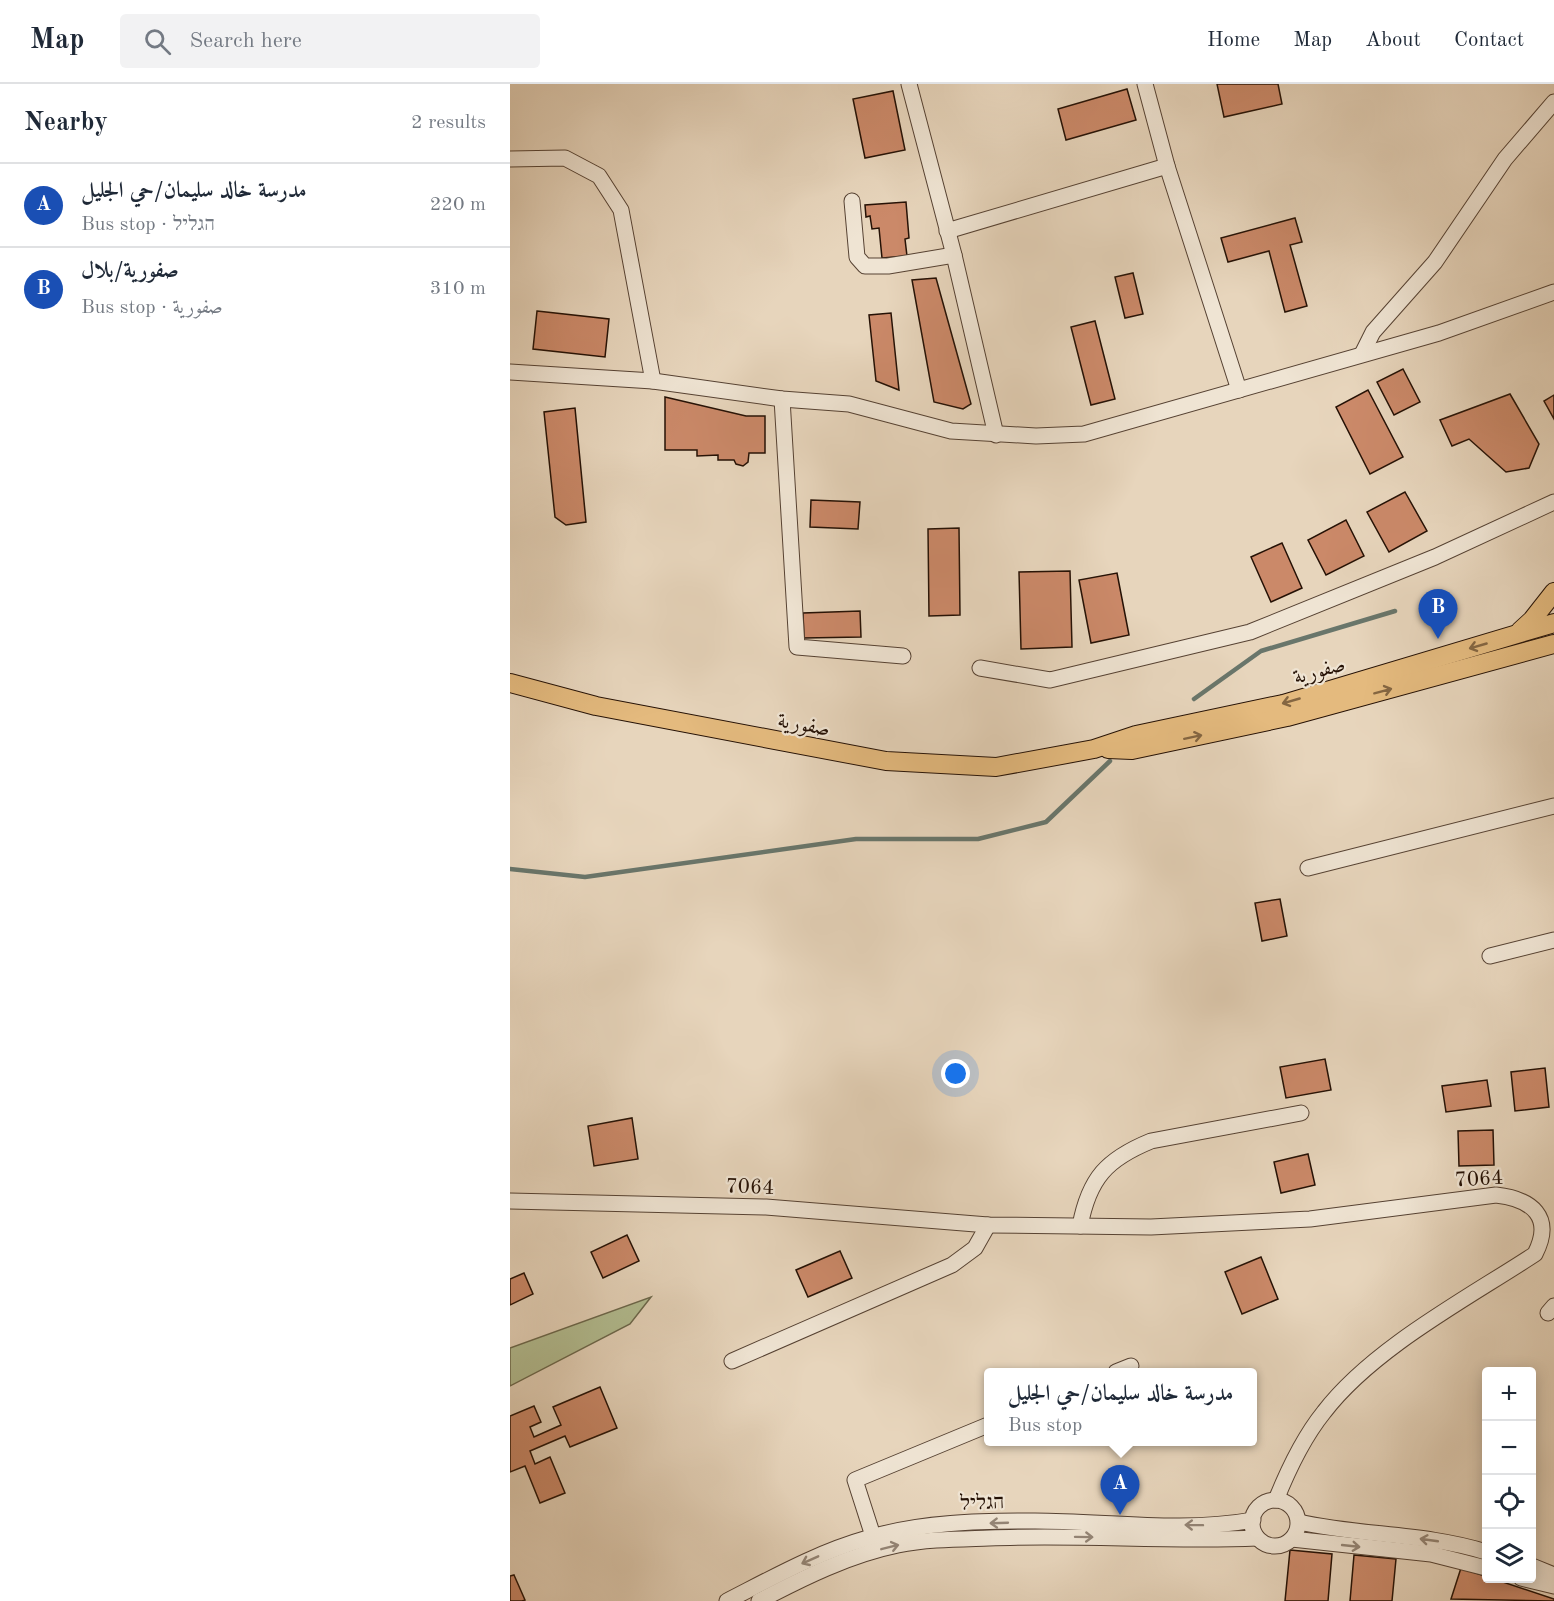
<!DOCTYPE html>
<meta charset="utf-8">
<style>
:root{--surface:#fff;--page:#f2f2f3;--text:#1f2937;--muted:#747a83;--line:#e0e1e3;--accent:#8f2418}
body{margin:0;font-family:"Old Standard TT",Amiri,"Frank Ruhl Libre",serif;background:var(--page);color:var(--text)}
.controls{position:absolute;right:18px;bottom:18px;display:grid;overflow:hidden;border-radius:6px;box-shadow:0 3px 15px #0003}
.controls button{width:54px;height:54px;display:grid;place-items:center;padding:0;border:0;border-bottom:2px solid var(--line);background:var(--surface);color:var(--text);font:30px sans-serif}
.you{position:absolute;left:446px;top:990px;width:21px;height:21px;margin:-15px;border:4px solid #fff;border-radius:50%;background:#1a73e8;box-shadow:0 0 0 9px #1a73e833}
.badge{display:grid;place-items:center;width:39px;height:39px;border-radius:50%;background:var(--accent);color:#fff;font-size:20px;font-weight:700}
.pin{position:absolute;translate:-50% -50px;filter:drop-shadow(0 2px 3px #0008)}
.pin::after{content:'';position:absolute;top:32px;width:21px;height:18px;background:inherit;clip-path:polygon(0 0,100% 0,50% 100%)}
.popup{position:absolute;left:474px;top:1284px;width:273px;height:78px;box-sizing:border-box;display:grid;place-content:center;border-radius:6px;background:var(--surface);filter:drop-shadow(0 2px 4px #0005);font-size:20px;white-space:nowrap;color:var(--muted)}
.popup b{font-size:22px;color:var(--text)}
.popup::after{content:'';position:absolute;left:50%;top:100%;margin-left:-12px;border:12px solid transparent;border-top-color:var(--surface)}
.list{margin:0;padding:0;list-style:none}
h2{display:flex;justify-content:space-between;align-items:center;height:78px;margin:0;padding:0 24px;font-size:26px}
h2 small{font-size:20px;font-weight:400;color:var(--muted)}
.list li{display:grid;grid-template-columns:39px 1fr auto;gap:18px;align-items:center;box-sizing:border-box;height:84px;padding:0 24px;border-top:2px solid var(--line)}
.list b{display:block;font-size:22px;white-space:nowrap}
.list p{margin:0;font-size:20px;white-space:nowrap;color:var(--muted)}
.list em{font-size:20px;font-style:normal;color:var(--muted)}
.icon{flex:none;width:33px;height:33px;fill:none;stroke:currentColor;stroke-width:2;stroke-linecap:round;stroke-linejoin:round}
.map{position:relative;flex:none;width:1044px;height:1517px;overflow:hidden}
header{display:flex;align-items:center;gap:36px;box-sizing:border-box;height:84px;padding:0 30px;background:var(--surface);border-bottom:2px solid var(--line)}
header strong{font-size:28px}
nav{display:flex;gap:33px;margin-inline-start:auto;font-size:21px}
.search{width:420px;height:54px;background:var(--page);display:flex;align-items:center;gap:15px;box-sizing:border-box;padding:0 21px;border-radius:6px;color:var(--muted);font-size:22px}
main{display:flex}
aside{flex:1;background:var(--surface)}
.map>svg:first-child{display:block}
.green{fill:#b3be92;stroke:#6c684c;stroke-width:1.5}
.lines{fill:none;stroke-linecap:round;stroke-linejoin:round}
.stream{stroke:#69766b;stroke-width:4.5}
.building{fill:#cb8969;stroke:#251105;stroke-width:1.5}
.minor-casing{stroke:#564233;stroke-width:17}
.major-casing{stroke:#251105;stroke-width:20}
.minor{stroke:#efe4d3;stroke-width:15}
.major{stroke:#e4ba7e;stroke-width:18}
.oneway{stroke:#846642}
.oneway2{stroke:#948576}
.labels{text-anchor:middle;stroke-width:4.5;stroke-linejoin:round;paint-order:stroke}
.street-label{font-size:21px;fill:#251105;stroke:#efe4d3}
</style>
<header>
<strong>Map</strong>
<div class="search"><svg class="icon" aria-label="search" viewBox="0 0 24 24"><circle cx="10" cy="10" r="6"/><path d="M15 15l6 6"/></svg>Search here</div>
<nav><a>Home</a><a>Map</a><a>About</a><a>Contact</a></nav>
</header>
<main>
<aside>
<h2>Nearby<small>2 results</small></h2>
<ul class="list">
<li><span class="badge" style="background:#1a4fb4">A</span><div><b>مدرسة خالد سليمان/حي الجليل</b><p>Bus stop · הגליל</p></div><em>220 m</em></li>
<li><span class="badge" style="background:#1a4fb4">B</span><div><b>صفورية/بلال</b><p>Bus stop · صفورية</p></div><em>310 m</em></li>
</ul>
</aside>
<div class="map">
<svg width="1044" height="1517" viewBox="0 0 1044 1517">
<rect width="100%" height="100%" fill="#e7d5bc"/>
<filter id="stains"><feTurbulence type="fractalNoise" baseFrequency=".00333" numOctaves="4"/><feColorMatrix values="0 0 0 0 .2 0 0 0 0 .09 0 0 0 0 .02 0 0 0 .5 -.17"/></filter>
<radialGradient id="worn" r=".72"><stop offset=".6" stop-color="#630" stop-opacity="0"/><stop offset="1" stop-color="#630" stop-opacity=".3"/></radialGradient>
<!-- green -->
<path class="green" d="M 141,1213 L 120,1240 L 0,1302 L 0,1264 Z"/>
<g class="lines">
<!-- stream -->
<g class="stream">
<path d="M 684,615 L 751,567 L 885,527"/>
<path d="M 0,785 L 75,793 L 346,755 L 468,755 L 536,738 L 600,677"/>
</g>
</g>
<!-- building -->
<g class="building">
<path d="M 707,0 L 768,0 L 772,20 L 714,33 Z"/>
<path d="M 617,5 L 626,36 L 556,56 L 548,25 Z"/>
<path d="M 383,7 L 395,66 L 355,74 L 343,15 Z"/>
<path d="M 396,118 L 399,154 L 395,155 L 397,172 L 372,174 L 369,144 L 362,145 L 360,132 L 356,133 L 355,121 Z"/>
<path d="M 785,134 L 792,158 L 780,161 L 797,222 L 775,228 L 759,167 L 718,178 L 711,154 Z"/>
<path d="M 623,189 L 633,230 L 615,234 L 605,193 Z"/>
<path d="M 426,194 L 461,320 L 453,325 L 424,318 L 402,196 Z"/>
<path d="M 27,227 L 99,235 L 95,273 L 23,265 Z"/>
<path d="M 381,229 L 389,306 L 366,297 L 359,231 Z"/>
<path d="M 585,237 L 605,315 L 581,321 L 561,243 Z"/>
<path d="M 893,285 L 910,318 L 884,331 L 867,298 Z"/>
<path d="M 858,306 L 893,373 L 860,390 L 826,323 Z"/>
<path d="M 1000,310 L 1029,360 L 1019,384 L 996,388 L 959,355 L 942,362 L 930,336 Z"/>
<path d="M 1044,311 L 1044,335 L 1034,317 Z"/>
<path d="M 155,313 L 236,332 L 255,332 L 255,369 L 239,369 L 238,378 L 233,382 L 226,380 L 224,376 L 208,376 L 208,371 L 187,372 L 187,366 L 155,366 Z"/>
<path d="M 65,324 L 76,438 L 56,441 L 45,433 L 34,328 Z"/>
<path d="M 895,408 L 917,447 L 879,468 L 857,428 Z"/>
<path d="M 301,416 L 350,418 L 348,445 L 300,443 Z"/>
<path d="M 836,436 L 854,472 L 816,491 L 798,456 Z"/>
<path d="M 449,444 L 450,531 L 419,532 L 418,445 Z"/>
<path d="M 772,459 L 792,504 L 761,518 L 741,473 Z"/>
<path d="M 560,487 L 562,563 L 511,565 L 509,488 Z"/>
<path d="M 607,489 L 619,551 L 581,559 L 569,496 Z"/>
<path d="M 350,527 L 351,553 L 294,554 L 293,529 Z"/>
<path d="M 770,815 L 777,852 L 752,857 L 745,819 Z"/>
<path d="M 815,975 L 821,1006 L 776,1014 L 770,983 Z"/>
<path d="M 1035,984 L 1039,1023 L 1005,1027 L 1001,988 Z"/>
<path d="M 977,996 L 981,1022 L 936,1028 L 932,1002 Z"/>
<path d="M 122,1034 L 128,1075 L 84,1082 L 78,1042 Z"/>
<path d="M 983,1046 L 984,1081 L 949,1082 L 948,1047 Z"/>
<path d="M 798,1070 L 805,1101 L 771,1109 L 764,1078 Z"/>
<path d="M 117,1151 L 129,1177 L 93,1194 L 81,1168 Z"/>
<path d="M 330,1167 L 342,1194 L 298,1213 L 286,1186 Z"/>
<path d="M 751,1173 L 768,1215 L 732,1230 L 715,1188 Z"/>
<path d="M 14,1189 L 23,1210 L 0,1221 L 0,1195 Z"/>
<path d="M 90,1303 L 107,1344 L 60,1363 L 55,1352 L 20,1367 L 25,1380 L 40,1373 L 55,1409 L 30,1419 L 15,1382 L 0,1388 L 0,1332 L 24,1322 L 31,1338 L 20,1343 L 24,1353 L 51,1341 L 43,1323 Z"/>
<path d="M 780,1466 L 822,1470 L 818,1517 L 775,1517 Z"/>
<path d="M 844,1471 L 886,1475 L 882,1517 L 840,1517 Z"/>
<path d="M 951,1484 L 1044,1515 L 1044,1517 L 941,1515 Z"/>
<path d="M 4,1491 L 15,1516 L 12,1517 L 0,1517 L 0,1492 Z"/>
</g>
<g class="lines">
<defs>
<g id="minor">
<path d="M 399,0 L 444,171 L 486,351"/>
<path d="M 635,0 L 657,82 L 729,306"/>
<path d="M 0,75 L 55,74 L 89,92 L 111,126 L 143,297"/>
<path d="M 342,117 L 347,173 L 355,182 L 378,182 L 444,171"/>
<path d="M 437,147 L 657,82"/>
<path d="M 852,270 L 863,248 L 925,178 L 995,75 L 1044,18"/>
<path d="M 0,288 L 143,297 L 272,315 L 339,320 L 441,347 L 526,352 L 574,350 L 929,249 L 1044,208"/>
<path d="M 272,315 L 287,563 L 393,572"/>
<path d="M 470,584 L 540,596 L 740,548 L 925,473 L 1044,418"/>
<path d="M 798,784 L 1044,722"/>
<path d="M 980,872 L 1044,856"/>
<path d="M 0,1117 L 256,1123 L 478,1141 L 641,1143 L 800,1135 L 986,1111 C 1022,1115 1044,1133 1025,1170 C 958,1214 863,1264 814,1328 C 793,1354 778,1386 766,1416"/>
<path d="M 570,1142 C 579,1094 597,1075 641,1057 L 791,1029"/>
<path d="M 1038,1229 L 1044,1222"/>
<path d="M 222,1277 L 442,1181 L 465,1164 L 478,1141"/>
<path d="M 606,1288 L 621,1282"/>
<circle cx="765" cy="1439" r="23"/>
<path d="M 789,1438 C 851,1452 916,1449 976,1468"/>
<path d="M 363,1452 L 345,1396 L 478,1341"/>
<path d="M 782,1455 L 921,1470 L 976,1484"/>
<path d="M 1022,1482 L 1044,1491"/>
<path d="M 1011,1494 L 1044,1502"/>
<path d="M 217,1517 C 262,1494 308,1468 358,1454 C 411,1438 470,1437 525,1437 C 596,1437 672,1449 743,1436"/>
<path d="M 249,1517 C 293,1494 339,1471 388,1461 C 417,1455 449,1455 479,1454 C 568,1450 658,1458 747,1454"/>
</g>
<g id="major">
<path d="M 1010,547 L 1022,536 L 1044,508"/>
<path d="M 0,599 L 86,622 L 376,677 L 486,683 L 584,665 L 626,651 L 773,620 L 1044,539"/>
<path d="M 598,665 L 622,666 L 777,633 L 1044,560"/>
</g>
</defs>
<!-- minor casing -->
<use href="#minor" class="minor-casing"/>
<!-- major casing -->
<use href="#major" class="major-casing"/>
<!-- minor -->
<use href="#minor" class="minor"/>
<!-- major -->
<use href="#major" class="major"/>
</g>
<!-- one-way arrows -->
<defs><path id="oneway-shaft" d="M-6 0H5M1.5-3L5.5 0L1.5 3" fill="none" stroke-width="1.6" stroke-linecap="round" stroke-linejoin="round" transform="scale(1.5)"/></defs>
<g class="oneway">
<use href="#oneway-shaft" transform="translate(968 562) rotate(164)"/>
<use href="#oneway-shaft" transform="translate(873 607) rotate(-15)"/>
<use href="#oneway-shaft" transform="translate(781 617) rotate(164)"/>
<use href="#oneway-shaft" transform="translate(683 653) rotate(-12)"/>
</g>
<g class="oneway2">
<use href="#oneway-shaft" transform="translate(489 1439) rotate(178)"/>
<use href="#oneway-shaft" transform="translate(684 1441) rotate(-179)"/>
<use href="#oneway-shaft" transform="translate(574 1453) rotate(1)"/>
<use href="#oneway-shaft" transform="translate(919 1456) rotate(-172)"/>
<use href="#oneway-shaft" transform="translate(841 1462) rotate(6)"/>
<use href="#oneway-shaft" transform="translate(380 1463) rotate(-14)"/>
<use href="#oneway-shaft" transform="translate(300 1476) rotate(156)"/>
</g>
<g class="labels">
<!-- street labels -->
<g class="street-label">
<text transform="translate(809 586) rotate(-16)" y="7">صفورية</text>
<text transform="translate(294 640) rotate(10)" y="7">صفورية</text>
<text transform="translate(969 1094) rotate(-3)" y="7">7064</text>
<text transform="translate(240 1102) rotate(2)" y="7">7064</text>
<text transform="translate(472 1418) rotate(-2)" y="7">הגליל</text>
</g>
</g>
<rect width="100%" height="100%" filter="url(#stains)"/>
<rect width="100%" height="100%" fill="url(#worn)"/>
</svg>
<div class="controls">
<button>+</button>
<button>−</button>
<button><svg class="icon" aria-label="locate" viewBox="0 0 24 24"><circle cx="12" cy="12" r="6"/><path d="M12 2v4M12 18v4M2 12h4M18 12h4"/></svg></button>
<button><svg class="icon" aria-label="layers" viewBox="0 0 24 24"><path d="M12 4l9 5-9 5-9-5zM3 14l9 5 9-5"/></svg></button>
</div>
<div class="you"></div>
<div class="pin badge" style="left:610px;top:1431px;background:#1a4fb4">A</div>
<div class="popup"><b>مدرسة خالد سليمان/حي الجليل</b>Bus stop</div>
<div class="pin badge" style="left:928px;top:555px;background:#1a4fb4">B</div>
</div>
</main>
